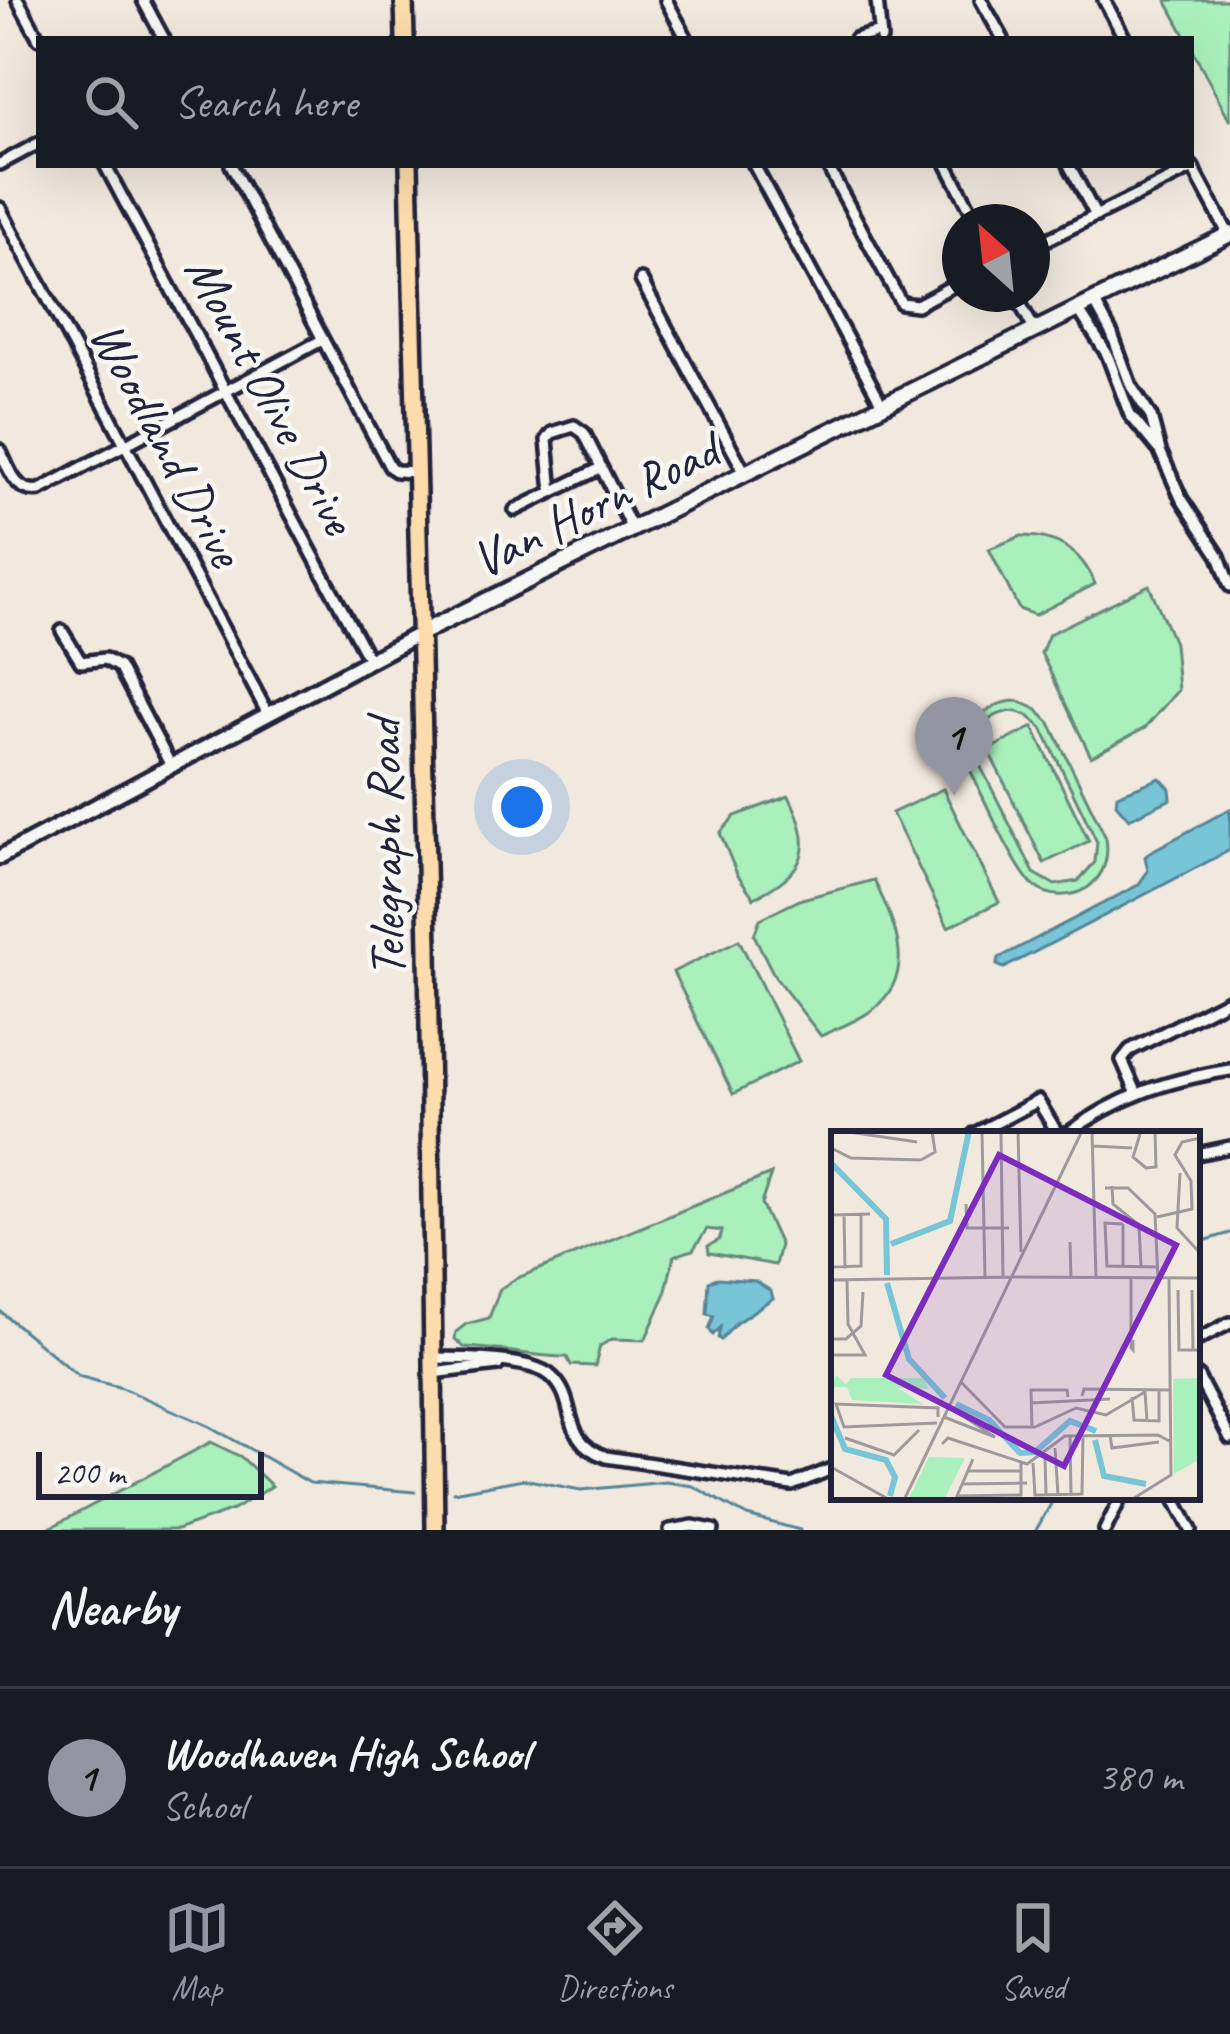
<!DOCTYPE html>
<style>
:root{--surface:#171b24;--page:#242831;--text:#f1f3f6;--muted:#9ea1a6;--line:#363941;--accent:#9495a2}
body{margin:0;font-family:Caveat,sans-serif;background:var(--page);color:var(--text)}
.compass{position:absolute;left:942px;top:204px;width:108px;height:108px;border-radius:50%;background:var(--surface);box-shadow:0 12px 48px #0002;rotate:333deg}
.scale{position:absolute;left:36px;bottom:30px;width:228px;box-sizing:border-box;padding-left:12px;border:6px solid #22223b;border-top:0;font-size:33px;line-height:42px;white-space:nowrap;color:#22223b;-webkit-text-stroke:9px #f6f6f2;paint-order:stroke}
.you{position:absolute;left:522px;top:807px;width:42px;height:42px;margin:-30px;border:9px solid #fff;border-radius:50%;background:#1a73e8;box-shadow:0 0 0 18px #1a73e833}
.badge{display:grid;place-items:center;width:78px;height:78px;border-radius:50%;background:var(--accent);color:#111;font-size:39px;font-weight:700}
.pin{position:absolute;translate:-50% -99px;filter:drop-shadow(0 3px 6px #0008)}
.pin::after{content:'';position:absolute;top:63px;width:42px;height:36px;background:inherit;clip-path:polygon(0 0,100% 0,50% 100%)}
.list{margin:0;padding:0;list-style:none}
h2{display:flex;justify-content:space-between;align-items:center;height:156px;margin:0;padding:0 48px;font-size:51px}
h2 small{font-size:39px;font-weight:400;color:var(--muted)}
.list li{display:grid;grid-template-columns:78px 1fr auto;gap:36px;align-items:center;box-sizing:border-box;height:180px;padding:0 48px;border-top:3px solid var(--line)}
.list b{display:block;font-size:45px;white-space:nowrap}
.list p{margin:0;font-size:39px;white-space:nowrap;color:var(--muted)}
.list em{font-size:39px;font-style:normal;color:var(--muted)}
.icon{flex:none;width:66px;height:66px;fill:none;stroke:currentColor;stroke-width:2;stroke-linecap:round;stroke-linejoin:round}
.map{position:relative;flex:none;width:1230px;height:1530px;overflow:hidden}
.search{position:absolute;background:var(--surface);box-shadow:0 12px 48px #0002;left:36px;right:36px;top:36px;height:132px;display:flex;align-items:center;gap:30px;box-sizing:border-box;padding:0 42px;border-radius:0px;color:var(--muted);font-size:45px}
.sheet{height:336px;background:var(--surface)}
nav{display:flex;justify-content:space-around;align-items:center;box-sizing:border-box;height:168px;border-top:3px solid var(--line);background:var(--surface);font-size:33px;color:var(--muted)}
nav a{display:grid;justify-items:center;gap:6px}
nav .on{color:var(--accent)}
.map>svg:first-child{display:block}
.green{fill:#aaf0bc;stroke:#66897c;stroke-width:3;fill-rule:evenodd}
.water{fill:#79c5d8;stroke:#568499;stroke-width:3}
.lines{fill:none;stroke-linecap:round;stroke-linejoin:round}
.stream{stroke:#568499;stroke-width:3}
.minor-casing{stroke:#22223b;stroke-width:18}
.tertiary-casing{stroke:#22223b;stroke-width:21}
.secondary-casing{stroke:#22223b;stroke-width:22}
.primary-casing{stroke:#22223b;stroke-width:24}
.minor{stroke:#f6f6f2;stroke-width:9}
.tertiary{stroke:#f6f6f2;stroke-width:12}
.secondary{stroke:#f6f6f2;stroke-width:14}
.primary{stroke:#fcdcac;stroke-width:15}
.labels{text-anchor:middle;stroke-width:9;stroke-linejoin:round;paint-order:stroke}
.street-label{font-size:51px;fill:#22223b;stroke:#f6f6f2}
.inset-river{fill:none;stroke:#79c5d8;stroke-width:6}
.inset-road{fill:none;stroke:#9e999d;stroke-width:3}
.view{fill:#7b2cbf;fill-opacity:0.15;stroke:#7b2cbf;stroke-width:6}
.inset-edge{fill:none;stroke:#22223b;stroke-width:6}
</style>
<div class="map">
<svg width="1230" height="1530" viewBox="0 0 1230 1530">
<rect width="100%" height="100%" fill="#f1e9de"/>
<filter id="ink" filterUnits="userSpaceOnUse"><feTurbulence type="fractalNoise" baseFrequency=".00833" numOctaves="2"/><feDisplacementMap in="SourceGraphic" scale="24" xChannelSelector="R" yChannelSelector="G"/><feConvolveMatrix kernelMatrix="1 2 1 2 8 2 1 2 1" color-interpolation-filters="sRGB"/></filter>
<g filter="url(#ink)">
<!-- green -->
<g class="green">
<path d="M 1166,0 L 1230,0 L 1230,121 L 1191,47 L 1191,39 L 1187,39 Z"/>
<path d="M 1021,536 C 1056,535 1082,551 1095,584 L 1035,615 L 1019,609 L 989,549 Z"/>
<path d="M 1149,585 L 1174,643 L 1178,690 L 1145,728 L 1091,757 L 1041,653 L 1049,634 Z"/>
<path d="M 1018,701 L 1036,709 L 1050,723 L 1106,838 C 1109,858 1104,876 1087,888 C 1071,898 1049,898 1034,886 C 1013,869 969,765 954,736 C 979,723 986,701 1018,701 ZM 1015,711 L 1027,715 L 1042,728 L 1097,842 L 1095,862 L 1078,881 L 1055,885 L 1034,873 L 978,761 C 971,733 986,713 1015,711 Z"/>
<path d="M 1033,727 L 1089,841 L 1044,863 L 988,750 Z"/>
<path d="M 943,789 L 999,902 L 948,927 L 892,813 Z"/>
<path d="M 789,796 C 815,849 807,871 754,898 L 737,874 L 720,833 L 735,816 Z"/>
<path d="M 874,880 C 894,922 920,973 872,1010 C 858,1021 837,1028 821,1036 L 775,977 L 754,935 L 760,919 L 802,899 Z"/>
<path d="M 739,940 L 799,1061 L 733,1094 L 673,972 Z"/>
<path d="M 771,1174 L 761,1204 L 780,1245 L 775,1265 L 709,1253 L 708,1246 L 719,1240 L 722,1231 L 707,1229 L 693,1250 L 674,1256 L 665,1295 L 645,1340 L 612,1339 L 600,1346 L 595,1366 L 571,1365 L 567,1357 C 532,1357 499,1348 464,1347 L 455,1339 L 456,1332 L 466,1324 L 489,1318 L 500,1289 L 515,1279 Z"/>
<path d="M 211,1442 L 241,1457 L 272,1486 L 233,1510 L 177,1530 L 46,1530 Z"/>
</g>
<!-- water -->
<g class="water">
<path d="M 1160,778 L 1170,789 L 1171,799 L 1129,819 L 1116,804 L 1117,795 Z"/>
<path d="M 1230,809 L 1230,850 L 1004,968 L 997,965 L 999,958 L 1138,885 L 1148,871 L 1145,857 L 1150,852 Z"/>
<path d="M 717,1278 L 755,1281 L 771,1291 L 773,1298 L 736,1323 L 721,1340 L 718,1338 L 720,1328 L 713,1335 L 709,1329 L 714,1316 L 707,1314 L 709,1281 Z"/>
</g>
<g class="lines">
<!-- stream -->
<g class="stream">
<path d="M 1197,1243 L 1230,1233"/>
<path d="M 0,1311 L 78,1376 L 122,1388 L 209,1426 L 310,1483 L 415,1492"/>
<path d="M 453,1492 L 523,1479 L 581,1490 L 666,1482 L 693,1486 L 747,1516 L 800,1530"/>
<path d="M 1036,1530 L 1055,1497"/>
</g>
<defs>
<g id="minor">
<path d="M 18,0 L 39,39"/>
<path d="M 143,0 L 164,39"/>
<path d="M 666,0 L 687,39"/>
<path d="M 877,0 L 881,39"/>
<path d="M 981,0 L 1003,39"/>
<path d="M 1104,0 L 1125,39"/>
<path d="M 855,39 L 879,32"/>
<path d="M 0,164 L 39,143"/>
<path d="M 105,165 L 369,660"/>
<path d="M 231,165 L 390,467 L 396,471 L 418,472"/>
<path d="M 754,165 L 883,406"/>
<path d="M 827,165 L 901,303 L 917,305 L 960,282"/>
<path d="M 947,165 L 977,222"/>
<path d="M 1069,165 L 1096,216"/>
<path d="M 1192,166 L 1229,235"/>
<path d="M 0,208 L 268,714"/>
<path d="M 1032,247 L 1193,168"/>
<path d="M 641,280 L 745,473"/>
<path d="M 1015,294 L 1035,331"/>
<path d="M 1094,301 L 1112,334 L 1131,386 L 1151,417 L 1160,451 L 1181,498 L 1219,556 L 1230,586"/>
<path d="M 1078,309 L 1107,354 L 1130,415 L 1158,449"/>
<path d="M 0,450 C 9,469 15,494 40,490 L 322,340"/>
<path d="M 552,492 L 547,440 L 552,433 L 574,426 L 584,433 L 632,529"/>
<path d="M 515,510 L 601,468"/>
<path d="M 62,631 L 81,662 L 105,659 L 119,667 L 171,766"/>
<path d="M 1136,1092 L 1122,1060 L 1130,1050 L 1230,999"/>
<path d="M 974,1134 L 1038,1101 L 1058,1134"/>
<path d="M 1067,1134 C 1118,1096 1168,1080 1230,1070"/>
<path d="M 1197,1154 L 1230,1147"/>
<path d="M 1197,1340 L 1230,1323"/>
<path d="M 432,1358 C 460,1358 531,1358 551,1376 C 580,1401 558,1440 606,1457 L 792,1485 L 834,1468"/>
<path d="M 433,1373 L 498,1365"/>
<path d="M 1197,1375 L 1230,1438"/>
<path d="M 1174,1497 L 1191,1530"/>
<path d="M 670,1530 L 693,1526 L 713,1530"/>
<path d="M 1105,1530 L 1121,1497"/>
</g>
<path id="tertiary" d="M 0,857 L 421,633"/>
<path id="secondary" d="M 421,633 L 1230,234"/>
<g id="primary">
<path d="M 404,0 L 405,39"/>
<path d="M 409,165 L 428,947 L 435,1530"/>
</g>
</defs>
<!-- minor casing -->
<use href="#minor" class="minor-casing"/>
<!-- tertiary casing -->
<use href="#tertiary" class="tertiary-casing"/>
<!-- secondary casing -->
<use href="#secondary" class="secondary-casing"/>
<!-- primary casing -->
<use href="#primary" class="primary-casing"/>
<!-- minor -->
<use href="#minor" class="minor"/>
<!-- tertiary -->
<use href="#tertiary" class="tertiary"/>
<!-- secondary -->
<use href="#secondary" class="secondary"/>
<!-- primary -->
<use href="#primary" class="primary"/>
</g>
</g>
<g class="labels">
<!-- street labels -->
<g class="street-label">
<text transform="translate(272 394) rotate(62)" y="18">Mount Olive Drive</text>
<text transform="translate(168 443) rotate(62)" y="18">Woodland Drive</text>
<text transform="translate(594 504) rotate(-26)" y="18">Van Horn Road</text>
<text transform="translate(384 848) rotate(-91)" y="18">Telegraph Road</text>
</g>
</g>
<!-- overview -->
<g transform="translate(831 1131)">
<rect width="369" height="369" fill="#f1e9de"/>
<path d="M 5,244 L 15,253 L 20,247 L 92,247 L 98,258 L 67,257 L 92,273 L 21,269 L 16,256 L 1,256 ZM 369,247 L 369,328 L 343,343 L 342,248 ZM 98,326 L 134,327 L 113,369 L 77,369 Z" fill="#aaf0bc"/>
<path class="inset-river" d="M 0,32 L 55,88 L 56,144M 60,113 L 119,90 L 138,0M 56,152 L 78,228 L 114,267M 125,273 L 158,289 L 189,322 L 204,321 L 239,290 L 265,300M 0,285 L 14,318 L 55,329 L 64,346 L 59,365M 264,309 L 273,345 L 315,353"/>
<path class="inset-road" d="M 187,0 L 190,121M 261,0 L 265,147M 310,0 L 302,26 L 315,37 L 325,36 L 324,0M 18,1 L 86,11M 170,1 L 172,146M 151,2 L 154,147M 262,15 L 301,17M 0,17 L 20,27 L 90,29M 90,29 L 104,21 L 101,0M 349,42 L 346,97 L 369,122M 281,55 L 282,73 L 308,94 L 310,136M 274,57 L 297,57 L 324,83 L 327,148M 135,73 L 136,97 L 178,97M 13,83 L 14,138M 0,84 L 39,83M 326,86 L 361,78 L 360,50 L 344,24 L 351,11 L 369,7M 292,93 L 274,92 L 276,135 L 327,136M 292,93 L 292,136M 239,111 L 240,147M 0,136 L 30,135 L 30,83M 182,146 L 369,147M 300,148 L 300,217 L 302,219 L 302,209M 0,149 L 181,146M 347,159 L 348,219 L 369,219M 361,159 L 362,219M 0,208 L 15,208 L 30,195 L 32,161M 0,224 L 34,224 L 17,193 L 16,149M 130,251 L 174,296 L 204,296 L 245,277 L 275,284 L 314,261 L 316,290M 251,265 L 253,258 L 339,259M 301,266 L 303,289 L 328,290 L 328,259M 200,272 L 279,268M 113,286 L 164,306 L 118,276M 106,292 L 13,296 L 5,273 L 107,277 L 107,286M 201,296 L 200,259 L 236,259 L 237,266M 279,304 L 281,317 L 328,311M 239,305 L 240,364M 14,307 L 63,324 L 88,299M 111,313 L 117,307 L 196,333 L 234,305 L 327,304 L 340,311M 224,317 L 227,364M 214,326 L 215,364M 142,328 L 126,365 L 190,364 L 190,332M 202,332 L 204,364 L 251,363 L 252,305M 0,336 L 59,369M 136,340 L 190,340M 130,353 L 196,352M 73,369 L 251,0M 300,369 L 340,344 L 338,148"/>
<path class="view" d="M 168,24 L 345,114 L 233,335 L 55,244 Z"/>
<rect width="369" height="369" class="inset-edge"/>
</g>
</svg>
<svg class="compass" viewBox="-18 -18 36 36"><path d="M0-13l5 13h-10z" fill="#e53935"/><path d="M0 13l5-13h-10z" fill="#9ea1a6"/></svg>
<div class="scale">200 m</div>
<div class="you"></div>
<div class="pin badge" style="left:954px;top:796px">1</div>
<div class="search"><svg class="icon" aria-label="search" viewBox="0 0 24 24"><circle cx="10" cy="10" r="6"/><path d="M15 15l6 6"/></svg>Search here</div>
</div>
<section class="sheet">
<h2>Nearby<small></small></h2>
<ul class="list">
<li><span class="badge">1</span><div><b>Woodhaven High School</b><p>School</p></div><em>380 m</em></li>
</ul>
</section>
<nav>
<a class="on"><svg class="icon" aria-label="map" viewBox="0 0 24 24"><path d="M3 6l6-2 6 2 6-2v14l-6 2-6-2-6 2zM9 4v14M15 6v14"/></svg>Map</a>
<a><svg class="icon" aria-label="directions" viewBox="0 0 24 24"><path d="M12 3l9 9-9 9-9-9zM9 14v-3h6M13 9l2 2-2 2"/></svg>Directions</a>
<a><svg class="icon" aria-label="saved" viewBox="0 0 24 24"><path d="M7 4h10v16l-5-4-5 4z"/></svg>Saved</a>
</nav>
